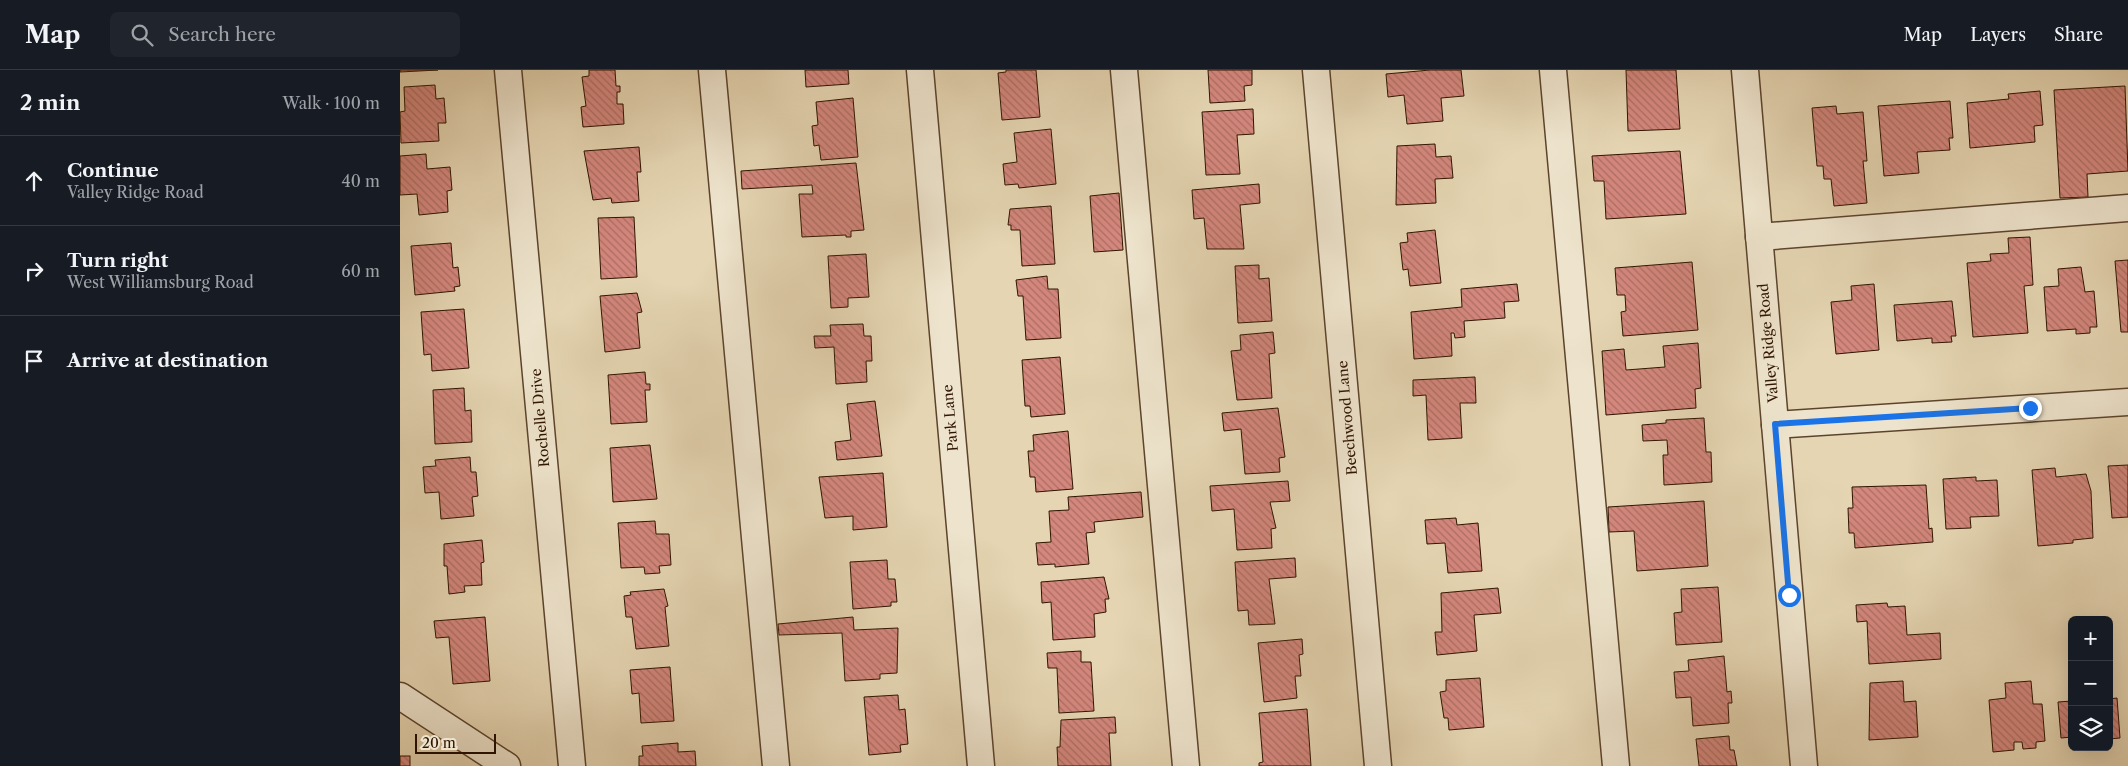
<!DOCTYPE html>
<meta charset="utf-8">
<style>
:root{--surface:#171b24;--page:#20242c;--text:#f1f3f6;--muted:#9ea1a6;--line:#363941}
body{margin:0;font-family:"Libre Caslon Text",serif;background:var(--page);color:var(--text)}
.controls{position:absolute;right:15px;bottom:15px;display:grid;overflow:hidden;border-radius:8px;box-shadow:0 5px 20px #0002}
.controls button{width:45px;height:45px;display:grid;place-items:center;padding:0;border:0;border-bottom:1px solid var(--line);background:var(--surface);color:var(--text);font:25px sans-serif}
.scale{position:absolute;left:15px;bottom:12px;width:81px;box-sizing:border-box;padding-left:5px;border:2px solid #2f1400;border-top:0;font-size:14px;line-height:18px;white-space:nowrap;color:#2f1400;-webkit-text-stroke:4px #eee4cd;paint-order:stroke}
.stop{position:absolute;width:15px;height:15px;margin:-11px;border:4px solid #1a73e8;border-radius:50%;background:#fff}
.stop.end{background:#1a73e8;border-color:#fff;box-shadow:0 1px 5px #0008}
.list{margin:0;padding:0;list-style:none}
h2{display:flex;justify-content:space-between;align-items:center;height:65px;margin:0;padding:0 20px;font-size:21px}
h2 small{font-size:16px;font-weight:400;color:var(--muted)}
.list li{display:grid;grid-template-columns:32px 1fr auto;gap:15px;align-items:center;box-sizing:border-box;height:90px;padding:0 20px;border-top:1px solid var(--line)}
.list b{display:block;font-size:19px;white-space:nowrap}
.list p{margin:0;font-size:16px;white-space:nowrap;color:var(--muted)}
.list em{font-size:16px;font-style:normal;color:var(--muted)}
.icon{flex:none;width:28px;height:28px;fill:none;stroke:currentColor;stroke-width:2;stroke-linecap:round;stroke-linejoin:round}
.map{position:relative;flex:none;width:1728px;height:696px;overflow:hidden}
header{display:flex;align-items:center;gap:30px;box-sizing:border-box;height:70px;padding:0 25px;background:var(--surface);border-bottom:1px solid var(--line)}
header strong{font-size:24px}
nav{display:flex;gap:28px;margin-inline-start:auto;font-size:18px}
.search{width:350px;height:45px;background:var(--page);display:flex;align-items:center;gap:12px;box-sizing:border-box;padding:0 18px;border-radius:8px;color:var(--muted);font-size:19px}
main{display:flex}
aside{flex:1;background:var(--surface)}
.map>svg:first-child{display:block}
.building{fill:url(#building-back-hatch);stroke:#2f1400}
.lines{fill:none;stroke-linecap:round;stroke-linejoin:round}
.minor-casing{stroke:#5c442c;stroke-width:29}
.minor{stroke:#eee4cd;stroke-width:26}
.route{stroke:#1a73e8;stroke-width:6}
.labels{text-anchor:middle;stroke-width:4;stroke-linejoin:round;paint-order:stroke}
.street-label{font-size:14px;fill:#2f1400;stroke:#eee4cd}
</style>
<header>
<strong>Map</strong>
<div class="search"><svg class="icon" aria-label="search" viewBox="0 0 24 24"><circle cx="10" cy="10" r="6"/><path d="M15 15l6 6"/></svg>Search here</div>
<nav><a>Map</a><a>Layers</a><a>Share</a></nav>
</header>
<main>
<aside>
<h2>2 min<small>Walk · 100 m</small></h2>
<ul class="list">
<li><svg class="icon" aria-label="ahead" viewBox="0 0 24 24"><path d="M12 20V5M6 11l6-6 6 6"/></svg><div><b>Continue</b><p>Valley Ridge Road</p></div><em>40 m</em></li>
<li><svg class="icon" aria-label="right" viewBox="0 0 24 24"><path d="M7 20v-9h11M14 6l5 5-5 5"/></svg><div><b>Turn right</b><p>West Williamsburg Road</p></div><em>60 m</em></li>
<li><svg class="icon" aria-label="arrive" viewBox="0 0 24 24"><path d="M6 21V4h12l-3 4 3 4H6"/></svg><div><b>Arrive at destination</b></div></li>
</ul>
</aside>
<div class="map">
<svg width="1728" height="696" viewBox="0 0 1728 696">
<defs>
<pattern id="building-back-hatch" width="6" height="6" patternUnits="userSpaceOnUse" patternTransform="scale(1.25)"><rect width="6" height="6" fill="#d4877d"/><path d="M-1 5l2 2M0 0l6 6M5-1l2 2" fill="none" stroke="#ac6d64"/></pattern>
</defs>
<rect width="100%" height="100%" fill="#e5d5b2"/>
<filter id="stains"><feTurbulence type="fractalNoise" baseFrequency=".004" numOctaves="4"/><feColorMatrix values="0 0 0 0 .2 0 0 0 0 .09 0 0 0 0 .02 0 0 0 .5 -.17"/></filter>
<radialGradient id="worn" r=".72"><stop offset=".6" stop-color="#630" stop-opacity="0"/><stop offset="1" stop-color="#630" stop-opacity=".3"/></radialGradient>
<!-- building -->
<g class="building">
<path d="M 0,0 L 38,0 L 0,2 Z"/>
<path d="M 189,0 L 215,0 L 216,16 L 220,16 L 220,22 L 217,22 L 217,34 L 223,34 L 224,54 L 183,57 L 181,37 L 186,36 L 182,7 L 189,6 Z"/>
<path d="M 405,0 L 448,0 L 449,14 L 406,17 Z"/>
<path d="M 606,0 L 636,0 L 640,47 L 602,50 L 598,3 L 606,2 Z"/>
<path d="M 808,0 L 852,0 L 852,15 L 844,16 L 845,31 L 810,33 Z"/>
<path d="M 1030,0 L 1061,0 L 1064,26 L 1041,28 L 1043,51 L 1007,54 L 1004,25 L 988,27 L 986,4 Z"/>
<path d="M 1226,0 L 1276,0 L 1280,59 L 1228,61 Z"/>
<path d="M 35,15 L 36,29 L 44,28 L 46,53 L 38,53 L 39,71 L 1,73 L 0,42 L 5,41 L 4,17 Z"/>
<path d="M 1725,16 L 1728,101 L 1687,104 L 1688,127 L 1660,128 L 1654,20 Z"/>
<path d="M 1640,21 L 1643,55 L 1634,56 L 1635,72 L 1570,78 L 1567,33 L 1609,29 L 1608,24 Z"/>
<path d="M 453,28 L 458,87 L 421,90 L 419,75 L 414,76 L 412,56 L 418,55 L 416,32 Z"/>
<path d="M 1550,31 L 1553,68 L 1549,68 L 1550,80 L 1517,82 L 1519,103 L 1484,106 L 1478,36 Z"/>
<path d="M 1436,36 L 1437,44 L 1463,42 L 1467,91 L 1463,91 L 1467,133 L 1434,136 L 1431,109 L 1424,109 L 1423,96 L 1417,96 L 1412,38 Z"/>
<path d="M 853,39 L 854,64 L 837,65 L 840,104 L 806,105 L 802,42 Z"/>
<path d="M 651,59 L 656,114 L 619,118 L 618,114 L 605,115 L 603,94 L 617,92 L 614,63 Z"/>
<path d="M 1035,74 L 1036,87 L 1051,86 L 1053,108 L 1035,109 L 1036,133 L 996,135 L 997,76 Z"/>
<path d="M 239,77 L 241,102 L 237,102 L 239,131 L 212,133 L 211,128 L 193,130 L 184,81 Z"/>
<path d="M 1280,81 L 1286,144 L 1206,149 L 1204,111 L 1194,111 L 1192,86 Z"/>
<path d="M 26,84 L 27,99 L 50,97 L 52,120 L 47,121 L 48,142 L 19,145 L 17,124 L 0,125 L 0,86 Z"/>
<path d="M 456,93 L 464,160 L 451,161 L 451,167 L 446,167 L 446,165 L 402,167 L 399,124 L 413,124 L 412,115 L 342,119 L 341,101 Z"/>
<path d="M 859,114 L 860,133 L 840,135 L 844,179 L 807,179 L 804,148 L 794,149 L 792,120 Z"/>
<path d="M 719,123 L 723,180 L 694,182 L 690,126 Z"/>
<path d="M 651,136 L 655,194 L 622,196 L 620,160 L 611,160 L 611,155 L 608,155 L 610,139 Z"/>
<path d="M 234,147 L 237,207 L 201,209 L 198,148 Z"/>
<path d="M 1035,160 L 1041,213 L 1010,216 L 1008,199 L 1003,200 L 1000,173 L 1008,172 L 1007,163 Z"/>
<path d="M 1630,167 L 1633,215 L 1624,216 L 1628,263 L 1573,267 L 1567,193 L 1591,191 L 1590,184 L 1609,183 L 1608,168 Z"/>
<path d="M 51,173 L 53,198 L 58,197 L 60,216 L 54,217 L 55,221 L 15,225 L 11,176 Z"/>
<path d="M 466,184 L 469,227 L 448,228 L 448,237 L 431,238 L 428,186 Z"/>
<path d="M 1728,190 L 1728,262 L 1721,262 L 1715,191 Z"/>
<path d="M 1292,192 L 1298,260 L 1223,266 L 1221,242 L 1226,241 L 1225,225 L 1217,225 L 1215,198 Z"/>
<path d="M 859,195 L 859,209 L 869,208 L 872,251 L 838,253 L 835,196 Z"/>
<path d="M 1681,197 L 1685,222 L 1694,221 L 1697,257 L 1690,257 L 1690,263 L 1676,264 L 1676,259 L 1647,261 L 1644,217 L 1659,216 L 1658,199 Z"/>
<path d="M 647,206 L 648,219 L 658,219 L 661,268 L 626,270 L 623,226 L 618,226 L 616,210 Z"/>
<path d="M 1117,214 L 1119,231 L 1104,232 L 1105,248 L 1064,251 L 1065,267 L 1055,268 L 1054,263 L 1051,263 L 1052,286 L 1014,289 L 1011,242 L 1062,237 L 1061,219 Z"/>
<path d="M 1474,214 L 1479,280 L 1436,284 L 1431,232 L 1452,230 L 1451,216 Z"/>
<path d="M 237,223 L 242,242 L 237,243 L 240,278 L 205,282 L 200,226 Z"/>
<path d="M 1552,231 L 1556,266 L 1551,266 L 1552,272 L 1532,273 L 1532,268 L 1497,271 L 1494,235 Z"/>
<path d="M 64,239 L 69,298 L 32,301 L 31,284 L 24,285 L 21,242 Z"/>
<path d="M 463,254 L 464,266 L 471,266 L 472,291 L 466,291 L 467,312 L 436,314 L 434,277 L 415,278 L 414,266 L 431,266 L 430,255 Z"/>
<path d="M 873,262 L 875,283 L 869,284 L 872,328 L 837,330 L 831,281 L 841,280 L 840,265 Z"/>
<path d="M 1298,273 L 1301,318 L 1295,319 L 1296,338 L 1206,345 L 1202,281 L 1224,279 L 1226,300 L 1265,297 L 1263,276 Z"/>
<path d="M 660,287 L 665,344 L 631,347 L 630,336 L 625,336 L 622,290 Z"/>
<path d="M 245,302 L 246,314 L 250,314 L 250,320 L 245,320 L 247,352 L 211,354 L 208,305 Z"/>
<path d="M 1075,307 L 1076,333 L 1060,333 L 1062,368 L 1028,370 L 1026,325 L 1013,326 L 1013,310 Z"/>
<path d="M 64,318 L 65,341 L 71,340 L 72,372 L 35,374 L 33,320 Z"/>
<path d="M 475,331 L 482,386 L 437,390 L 435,372 L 451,370 L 447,334 Z"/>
<path d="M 878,338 L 885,387 L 879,388 L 880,402 L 845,404 L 841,359 L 824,361 L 822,343 Z"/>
<path d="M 1304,348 L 1306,382 L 1311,382 L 1312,412 L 1264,415 L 1263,385 L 1268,385 L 1267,370 L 1243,371 L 1242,355 L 1266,353 L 1266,350 Z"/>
<path d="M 668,361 L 673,419 L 636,422 L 635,407 L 630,407 L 628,381 L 634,381 L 633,365 Z"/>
<path d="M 250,375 L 257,429 L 213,432 L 210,378 Z"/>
<path d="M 70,387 L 71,402 L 76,402 L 78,426 L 72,427 L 74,446 L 41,449 L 39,422 L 25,423 L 23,397 L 36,396 L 35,390 Z"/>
<path d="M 1728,395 L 1728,447 L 1712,448 L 1708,396 Z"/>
<path d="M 1655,398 L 1656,407 L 1686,404 L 1691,421 L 1693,468 L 1673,470 L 1673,473 L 1638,476 L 1632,400 Z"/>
<path d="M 483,403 L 487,457 L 453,460 L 453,446 L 425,448 L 419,407 Z"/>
<path d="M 1576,407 L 1576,411 L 1597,410 L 1599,446 L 1570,447 L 1571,458 L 1546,459 L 1543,409 Z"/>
<path d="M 888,411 L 890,431 L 870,432 L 876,458 L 871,459 L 872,478 L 837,480 L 834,439 L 812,441 L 810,416 Z"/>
<path d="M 1526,415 L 1529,459 L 1532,458 L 1533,472 L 1455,478 L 1454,463 L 1449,463 L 1448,438 L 1453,438 L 1452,417 Z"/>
<path d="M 741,422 L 743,447 L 694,452 L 695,462 L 686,463 L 689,494 L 655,497 L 655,494 L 638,495 L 636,473 L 651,472 L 649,441 L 669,440 L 668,427 Z"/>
<path d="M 1304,431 L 1308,496 L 1237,501 L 1234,461 L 1209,462 L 1208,437 Z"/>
<path d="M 1056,448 L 1057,455 L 1078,453 L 1082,501 L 1048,503 L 1045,473 L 1027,474 L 1025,450 Z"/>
<path d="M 255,451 L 256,464 L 269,464 L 271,495 L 259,496 L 260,503 L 245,504 L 244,497 L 221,498 L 218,453 Z"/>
<path d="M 82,470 L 84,492 L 81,493 L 82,515 L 64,516 L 65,522 L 49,524 L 47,496 L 44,496 L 44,474 Z"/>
<path d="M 895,488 L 896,507 L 869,509 L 875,554 L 849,555 L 848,540 L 838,541 L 835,492 Z"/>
<path d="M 487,490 L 488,509 L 495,509 L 497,532 L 491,532 L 491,536 L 453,539 L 450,492 Z"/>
<path d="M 704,507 L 709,529 L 705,529 L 706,542 L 694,544 L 695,567 L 653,570 L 651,532 L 642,533 L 641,512 Z"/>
<path d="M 1318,517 L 1322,572 L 1276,575 L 1274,543 L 1282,542 L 1281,519 Z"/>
<path d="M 1098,518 L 1101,543 L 1074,545 L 1077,581 L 1037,585 L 1035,562 L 1042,562 L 1041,523 Z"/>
<path d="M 264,519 L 268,536 L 265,537 L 269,576 L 236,579 L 232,547 L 226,547 L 224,526 L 231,525 L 230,522 Z"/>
<path d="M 1487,533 L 1488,537 L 1505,536 L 1507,565 L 1540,563 L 1541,589 L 1469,594 L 1467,551 L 1457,552 L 1456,535 Z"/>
<path d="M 85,547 L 90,611 L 53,614 L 49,567 L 36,568 L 34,551 Z"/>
<path d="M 453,547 L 454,560 L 498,558 L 497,603 L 480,604 L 480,609 L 445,611 L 442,563 L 379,565 L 378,554 Z"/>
<path d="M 902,569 L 903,584 L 899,585 L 901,606 L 895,606 L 897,628 L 864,632 L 858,573 Z"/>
<path d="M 681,581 L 681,592 L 691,592 L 694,641 L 659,643 L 657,598 L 648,598 L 647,583 Z"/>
<path d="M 1324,586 L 1327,622 L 1331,621 L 1332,633 L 1328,633 L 1329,653 L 1293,656 L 1291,627 L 1276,628 L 1274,602 L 1289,601 L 1288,590 Z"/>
<path d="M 270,597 L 274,651 L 241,653 L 239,623 L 232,624 L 230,600 Z"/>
<path d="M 1080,608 L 1084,657 L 1049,660 L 1048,648 L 1044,648 L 1040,622 L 1046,621 L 1046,610 Z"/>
<path d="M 1503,611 L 1504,632 L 1516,631 L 1518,667 L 1469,670 L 1470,613 Z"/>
<path d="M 1631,611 L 1633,634 L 1642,634 L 1645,671 L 1636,672 L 1636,678 L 1623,679 L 1622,672 L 1614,672 L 1614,680 L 1593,682 L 1589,630 L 1606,628 L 1605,613 Z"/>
<path d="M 498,625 L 499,640 L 505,639 L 508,674 L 500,675 L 501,682 L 469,685 L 464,627 Z"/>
<path d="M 1717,628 L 1720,668 L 1709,669 L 1709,629 Z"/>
<path d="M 1672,631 L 1672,667 L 1661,668 L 1658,632 Z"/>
<path d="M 907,639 L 911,696 L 859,696 L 859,693 L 863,692 L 859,643 Z"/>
<path d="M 715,647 L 716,663 L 709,663 L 711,696 L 658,696 L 657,677 L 660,677 L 661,650 Z"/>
<path d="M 1329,666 L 1330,680 L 1334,680 L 1337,696 L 1299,696 L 1296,669 Z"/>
<path d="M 278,673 L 278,682 L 295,681 L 296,696 L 239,696 L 239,686 L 243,686 L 242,676 Z"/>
<rect x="0" y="686" width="10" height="10"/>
</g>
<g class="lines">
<defs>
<g id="minor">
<path d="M 108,0 L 172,696"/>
<path d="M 312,0 L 376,696"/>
<path d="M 520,0 L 581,696"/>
<path d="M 724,0 L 786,696"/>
<path d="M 916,0 L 978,696"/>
<path d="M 1153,0 L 1216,696"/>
<path d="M 1345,0 L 1404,696"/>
<path d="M 1359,167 L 1728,138"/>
<path d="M 1375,355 L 1728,332"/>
<path d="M 0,626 L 107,696"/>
</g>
</defs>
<!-- minor casing -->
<use href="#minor" class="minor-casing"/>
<!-- minor -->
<use href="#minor" class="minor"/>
</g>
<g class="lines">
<!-- route -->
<path class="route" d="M 1389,525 L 1375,354 L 1630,338"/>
</g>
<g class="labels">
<!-- street labels -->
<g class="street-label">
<text transform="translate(1368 273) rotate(-95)" y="5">Valley Ridge Road</text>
<text transform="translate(140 348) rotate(-95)" y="5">Rochelle Drive</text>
<text transform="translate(550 348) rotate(-95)" y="5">Park Lane</text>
<text transform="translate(947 348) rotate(-95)" y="5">Beechwood Lane</text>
</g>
</g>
<rect width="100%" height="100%" filter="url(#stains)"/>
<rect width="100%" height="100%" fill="url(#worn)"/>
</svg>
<div class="controls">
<button>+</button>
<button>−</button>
<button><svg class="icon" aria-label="layers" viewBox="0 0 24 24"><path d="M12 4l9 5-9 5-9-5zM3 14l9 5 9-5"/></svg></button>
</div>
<div class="scale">20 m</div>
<div class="stop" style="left:1389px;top:525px"></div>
<div class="stop end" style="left:1630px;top:338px"></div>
</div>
</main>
